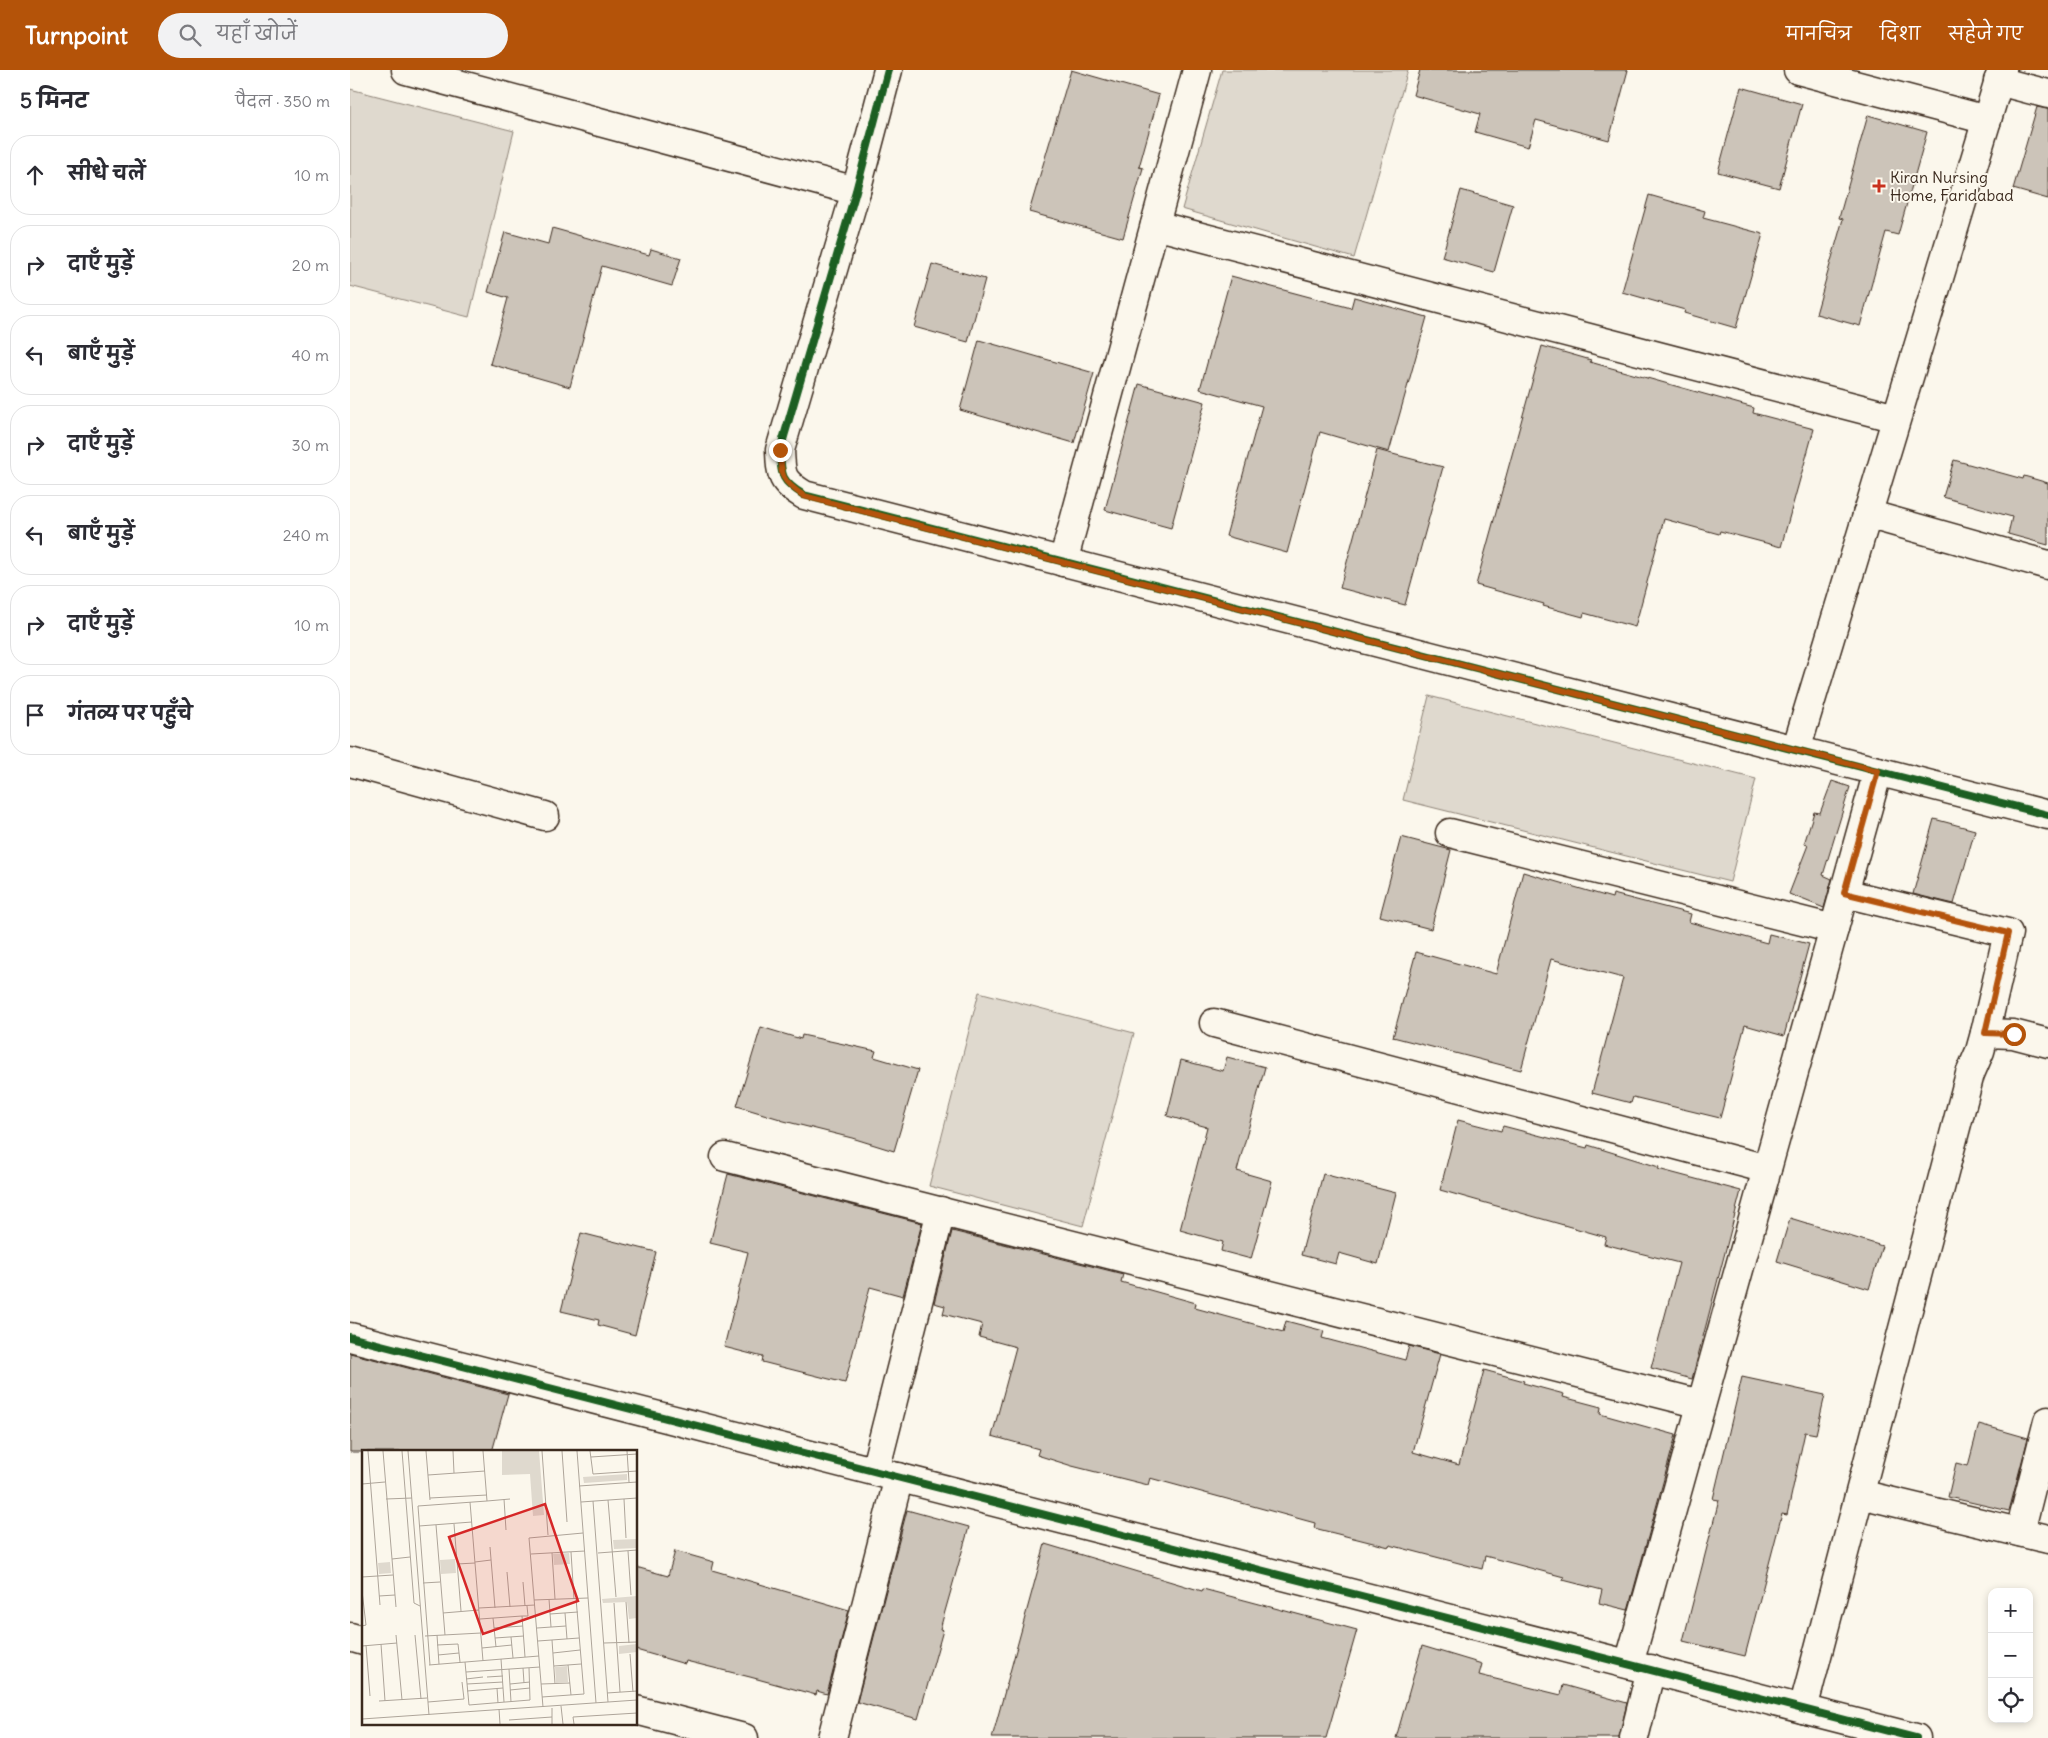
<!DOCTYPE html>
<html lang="hi">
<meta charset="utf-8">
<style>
:root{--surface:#fff;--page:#f2f2f3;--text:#2b2b33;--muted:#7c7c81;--line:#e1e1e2;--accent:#b45309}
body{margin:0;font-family:Delius,"Playpen Sans Deva",sans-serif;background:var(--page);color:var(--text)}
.controls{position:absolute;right:15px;bottom:15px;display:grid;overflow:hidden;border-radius:10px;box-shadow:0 2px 8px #0003}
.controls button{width:45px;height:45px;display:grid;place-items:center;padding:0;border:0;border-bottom:1px solid var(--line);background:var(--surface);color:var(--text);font:25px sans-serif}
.stop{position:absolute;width:15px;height:15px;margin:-11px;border:4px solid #b45309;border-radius:50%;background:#fff}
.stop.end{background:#b45309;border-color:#fff;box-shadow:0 1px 5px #0008}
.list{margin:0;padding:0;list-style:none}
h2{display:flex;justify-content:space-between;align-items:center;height:65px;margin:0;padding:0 20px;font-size:21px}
h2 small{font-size:16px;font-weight:400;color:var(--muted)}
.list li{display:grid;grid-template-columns:32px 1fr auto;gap:15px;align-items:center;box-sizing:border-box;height:80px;margin:0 10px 10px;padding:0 10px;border:1px solid var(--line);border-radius:20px}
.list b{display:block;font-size:19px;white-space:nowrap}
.list em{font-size:16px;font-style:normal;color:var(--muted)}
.icon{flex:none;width:28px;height:28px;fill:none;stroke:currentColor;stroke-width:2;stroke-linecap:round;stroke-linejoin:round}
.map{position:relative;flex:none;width:1698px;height:1668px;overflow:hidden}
header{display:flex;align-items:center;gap:30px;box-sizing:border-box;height:70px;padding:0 25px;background:var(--accent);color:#fff}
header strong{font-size:24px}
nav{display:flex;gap:28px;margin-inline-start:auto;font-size:18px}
.search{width:350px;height:45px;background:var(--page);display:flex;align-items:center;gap:12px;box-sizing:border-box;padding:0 18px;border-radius:28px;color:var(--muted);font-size:19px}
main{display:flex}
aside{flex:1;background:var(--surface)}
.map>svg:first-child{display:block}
.green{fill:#dfd9ce;stroke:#8d8276}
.building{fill:#ccc4b9;stroke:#3b2a1e}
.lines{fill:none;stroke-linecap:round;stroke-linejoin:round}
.minor-casing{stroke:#3b2a1e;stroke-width:31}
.minor{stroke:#fbf7ec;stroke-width:28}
.cycleway-casing{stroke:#fbf7ec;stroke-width:11}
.cycleway{stroke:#1b5e20;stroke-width:8}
.route{stroke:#b45309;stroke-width:6}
.poi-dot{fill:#c8321e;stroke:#fbf7ec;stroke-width:2}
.labels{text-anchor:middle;stroke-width:4;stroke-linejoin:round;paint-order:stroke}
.poi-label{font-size:16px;fill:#3b2a1e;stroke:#fbf7ec;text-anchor:start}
.inset-road{fill:none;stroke:#aea59a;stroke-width:1}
.view{fill:#d62828;fill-opacity:0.15;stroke:#d62828;stroke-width:2.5}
.inset-edge{fill:none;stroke:#3b2a1e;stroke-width:2.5}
</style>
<header>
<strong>Turnpoint</strong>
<div class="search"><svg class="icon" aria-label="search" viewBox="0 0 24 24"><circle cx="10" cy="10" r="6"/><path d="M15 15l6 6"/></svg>यहाँ खोजें</div>
<nav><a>मानचित्र</a><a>दिशा</a><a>सहेजे गए</a></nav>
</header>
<main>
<aside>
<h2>5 मिनट<small>पैदल · 350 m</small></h2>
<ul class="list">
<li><svg class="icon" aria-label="ahead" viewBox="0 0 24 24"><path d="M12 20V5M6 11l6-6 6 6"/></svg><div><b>सीधे चलें</b></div><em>10 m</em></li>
<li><svg class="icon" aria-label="right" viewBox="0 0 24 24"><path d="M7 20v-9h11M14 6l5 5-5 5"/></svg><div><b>दाएँ मुड़ें</b></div><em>20 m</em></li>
<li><svg class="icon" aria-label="left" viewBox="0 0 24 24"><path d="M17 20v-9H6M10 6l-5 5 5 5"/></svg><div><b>बाएँ मुड़ें</b></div><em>40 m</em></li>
<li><svg class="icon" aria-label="right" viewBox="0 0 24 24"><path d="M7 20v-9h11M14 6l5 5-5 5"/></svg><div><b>दाएँ मुड़ें</b></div><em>30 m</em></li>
<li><svg class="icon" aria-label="left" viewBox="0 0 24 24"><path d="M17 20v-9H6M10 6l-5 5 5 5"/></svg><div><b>बाएँ मुड़ें</b></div><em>240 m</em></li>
<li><svg class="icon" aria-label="right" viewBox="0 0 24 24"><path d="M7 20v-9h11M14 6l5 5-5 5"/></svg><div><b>दाएँ मुड़ें</b></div><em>10 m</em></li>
<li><svg class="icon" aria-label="arrive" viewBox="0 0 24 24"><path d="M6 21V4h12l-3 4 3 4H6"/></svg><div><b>गंतव्य पर पहुँचे</b></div></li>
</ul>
</aside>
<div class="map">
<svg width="1698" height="1668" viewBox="0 0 1698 1668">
<rect width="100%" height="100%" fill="#fbf7ec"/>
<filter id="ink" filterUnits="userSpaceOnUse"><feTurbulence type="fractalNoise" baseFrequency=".02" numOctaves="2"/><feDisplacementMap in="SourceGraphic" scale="10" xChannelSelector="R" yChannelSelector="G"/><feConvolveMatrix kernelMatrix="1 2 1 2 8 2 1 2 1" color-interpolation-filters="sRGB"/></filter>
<g filter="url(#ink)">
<!-- green -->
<g class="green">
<path d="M 872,0 L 1058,0 L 1004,188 L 832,139 Z"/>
<path d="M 0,19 L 164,61 L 119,247 L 0,216 Z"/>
<path d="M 1079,626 L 1406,709 L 1380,812 L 1053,730 Z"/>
<path d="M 629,922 L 784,963 L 733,1156 L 579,1116 Z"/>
</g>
<!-- building -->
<g class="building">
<path d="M 721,0 L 809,25 L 789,97 L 793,98 L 773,168 L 679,142 Z"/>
<path d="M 1070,0 L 1278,0 L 1259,70 L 1186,50 L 1178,77 L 1125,62 L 1130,44 L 1063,25 Z"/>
<path d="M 1391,17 L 1452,34 L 1429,118 L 1368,102 Z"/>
<path d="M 1687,37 L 1698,39 L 1698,129 L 1663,119 Z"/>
<path d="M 1518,45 L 1577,62 L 1548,165 L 1536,162 L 1510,256 L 1466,244 L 1493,149 L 1489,148 Z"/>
<path d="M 1111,120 L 1163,135 L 1144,202 L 1092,187 Z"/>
<path d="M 1299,125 L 1355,141 L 1353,148 L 1413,164 L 1386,258 L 1334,243 L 1335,240 L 1272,222 Z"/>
<path d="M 202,158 L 299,185 L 301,179 L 331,188 L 322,216 L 252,196 L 220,317 L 140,294 L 158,228 L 138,222 L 155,162 L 198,174 Z"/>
<path d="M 582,194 L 635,209 L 618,272 L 564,257 Z"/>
<path d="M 881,206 L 1001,238 L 1004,227 L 1077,247 L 1039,382 L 970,362 L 937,483 L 876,466 L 912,336 L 850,319 Z"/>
<path d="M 629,270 L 744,303 L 724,373 L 610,340 Z"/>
<path d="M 1192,276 L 1241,290 L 1240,292 L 1404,338 L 1403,343 L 1464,359 L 1431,477 L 1370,461 L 1369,464 L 1314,449 L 1285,557 L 1234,543 L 1233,547 L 1193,536 L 1194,534 L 1126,515 Z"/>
<path d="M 789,314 L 855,332 L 821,458 L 755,440 Z"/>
<path d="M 1027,380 L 1093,397 L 1055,535 L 990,518 Z"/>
<path d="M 1604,390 L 1673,409 L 1674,406 L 1698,413 L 1698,475 L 1658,464 L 1662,447 L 1593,427 Z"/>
<path d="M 1482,711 L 1500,717 L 1473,805 L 1482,809 L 1474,838 L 1439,824 L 1458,775 L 1454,774 L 1464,742 L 1470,743 Z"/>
<path d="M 1584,749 L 1625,760 L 1604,834 L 1563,824 Z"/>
<path d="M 1051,767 L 1101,780 L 1081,859 L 1030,846 Z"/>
<path d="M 1173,802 L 1262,828 L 1263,824 L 1341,844 L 1339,852 L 1417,873 L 1419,864 L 1459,874 L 1434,966 L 1395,955 L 1370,1048 L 1283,1027 L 1281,1033 L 1242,1023 L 1273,908 L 1201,889 L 1171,1000 L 1043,967 L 1066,882 L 1146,904 Z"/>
<path d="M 411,957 L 451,969 L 452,965 L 526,981 L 524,987 L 568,1000 L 544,1081 L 502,1068 L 430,1050 L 430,1049 L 387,1036 Z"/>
<path d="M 877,987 L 915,997 L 887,1101 L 922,1111 L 901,1189 L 871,1181 L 873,1172 L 830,1160 L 857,1057 L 817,1046 L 831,990 L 873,1001 Z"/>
<path d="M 1108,1050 L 1151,1061 L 1153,1056 L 1237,1078 L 1238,1075 L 1309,1097 L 1308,1099 L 1391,1121 L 1342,1309 L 1301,1298 L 1329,1193 L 1254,1174 L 1256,1167 L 1090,1120 Z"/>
<path d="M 378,1104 L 572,1153 L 553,1226 L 520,1217 L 495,1313 L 412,1292 L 413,1287 L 374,1277 L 398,1182 L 360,1173 Z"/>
<path d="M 973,1104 L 1046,1123 L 1028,1194 L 989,1183 L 986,1194 L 951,1185 Z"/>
<path d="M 1440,1148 L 1532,1176 L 1519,1219 L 1427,1191 Z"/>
<path d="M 602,1161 L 773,1204 L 771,1212 L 846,1233 L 845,1238 L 933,1262 L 936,1251 L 974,1261 L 972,1268 L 1055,1290 L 1059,1276 L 1090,1284 L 1063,1382 L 1109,1395 L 1134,1300 L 1174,1311 L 1173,1313 L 1214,1324 L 1213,1327 L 1251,1337 L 1250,1344 L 1326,1365 L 1278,1540 L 1249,1533 L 1252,1520 L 1213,1510 L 1214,1507 L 1135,1486 L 1132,1499 L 1040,1475 L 1039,1477 L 964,1458 L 965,1453 L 800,1408 L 798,1415 L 722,1396 L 687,1385 L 689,1379 L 642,1366 L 666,1277 L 629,1267 L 632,1254 L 593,1244 L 595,1236 L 584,1233 Z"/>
<path d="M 231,1163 L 306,1182 L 285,1265 L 248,1255 L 249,1250 L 211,1241 Z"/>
<path d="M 0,1283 L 158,1324 L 142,1382 L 0,1382 Z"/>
<path d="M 1392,1307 L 1475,1325 L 1466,1364 L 1455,1362 L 1437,1445 L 1432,1444 L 1395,1586 L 1333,1571 L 1369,1430 L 1363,1429 Z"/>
<path d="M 1629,1354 L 1678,1368 L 1659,1441 L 1598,1427 L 1606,1393 L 1618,1396 Z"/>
<path d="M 557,1440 L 619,1457 L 590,1559 L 593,1560 L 568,1649 L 507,1632 Z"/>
<path d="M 695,1474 L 852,1521 L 853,1519 L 1007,1560 L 976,1668 L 642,1668 Z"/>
<path d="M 325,1481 L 364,1492 L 362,1500 L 499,1540 L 477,1624 L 467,1621 L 466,1625 L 400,1607 L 336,1591 L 335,1594 L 286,1580 L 286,1497 L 318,1506 Z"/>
<path d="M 1072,1576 L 1132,1594 L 1129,1605 L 1211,1625 L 1213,1615 L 1277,1633 L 1269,1668 L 1046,1668 Z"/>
</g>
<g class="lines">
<defs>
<g id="minor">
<path d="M 56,0 L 506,121"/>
<path d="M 538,0 L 506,121 L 430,380 C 431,406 431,411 454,425 L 1698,745"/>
<path d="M 1448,0 L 1637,50"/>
<path d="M 1648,11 L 1698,24"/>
<path d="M 805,155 L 1546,348"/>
<path d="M 1517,444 L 1698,495"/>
<path d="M 713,492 L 847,0"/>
<path d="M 1446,680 L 1652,0"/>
<path d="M 0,692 L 195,746"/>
<path d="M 1100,763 L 1484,859"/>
<path d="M 1494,823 L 1658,863 L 1635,963"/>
<path d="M 864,953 L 1417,1099"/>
<path d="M 375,1087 L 1351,1334"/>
<path d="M 0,1267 L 1566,1668"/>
<path d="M 525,1401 L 591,1141"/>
<path d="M 1510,1424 L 1698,1469"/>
<path d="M 1670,1462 L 1698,1351"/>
<path d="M 0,1567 L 14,1571"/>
<path d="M 1279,1594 L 1528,701"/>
<path d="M 1453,1639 L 1620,1004 L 1630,981 L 1635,963 L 1663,964 L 1698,973"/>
<path d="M 286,1640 L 394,1668"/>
<path d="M 482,1668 L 549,1407"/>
<path d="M 1284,1668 L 1301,1599"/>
</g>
</defs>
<!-- minor casing -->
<use href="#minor" class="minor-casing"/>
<!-- minor -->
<use href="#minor" class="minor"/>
<defs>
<g id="cycleway">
<path d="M 538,0 L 506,121 L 430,380 C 431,406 431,411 454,425 L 1698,745"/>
<path d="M 0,1267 L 1566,1668"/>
</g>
</defs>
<!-- cycleway casing -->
<use href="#cycleway" class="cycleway-casing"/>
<!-- cycleway -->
<use href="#cycleway" class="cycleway"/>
</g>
</g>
<g class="lines" filter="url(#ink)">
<!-- route -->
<path class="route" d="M 430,380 C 431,406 431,411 454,426 L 1528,701 L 1494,823 L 1658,863 L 1635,963 L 1664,964"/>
</g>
<!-- markers -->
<path class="poi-dot" d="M1526.5 108.5h5v5h5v5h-5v5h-5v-5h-5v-5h5z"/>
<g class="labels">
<!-- poi labels -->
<g class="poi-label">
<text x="1540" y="113">Kiran Nursing<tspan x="1540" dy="18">Home, Faridabad</tspan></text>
</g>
</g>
<!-- overview -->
<g transform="translate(12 1380)">
<rect width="275" height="275" fill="#fbf7ec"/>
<path d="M 140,1 L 177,1 L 182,65 L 171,66 L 168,24 L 140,25 ZM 265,24 L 265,30 L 222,33 L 221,27 ZM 275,89 L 275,98 L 252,99 L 251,90 ZM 207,103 L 208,114 L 192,115 L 191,104 ZM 93,109 L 94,123 L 79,124 L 78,110 ZM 28,112 L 29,123 L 17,124 L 16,113 ZM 275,146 L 275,168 L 267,169 L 265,152 L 241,153 L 240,149 ZM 275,194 L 275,202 L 257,204 L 257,196 ZM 205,216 L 206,232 L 194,233 L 193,217 Z" fill="#dfd9ce"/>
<path class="inset-road" d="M 6,1 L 18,155M 21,1 L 34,157M 40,1 L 52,153 L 58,156M 46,1 L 67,265M 64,1 L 68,50M 91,1 L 92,23M 180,1 L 186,85M 200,1 L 205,72M 215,1 L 234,253M 228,1 L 231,24 L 275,21M 265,1 L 267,32M 229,7 L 275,4M 66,25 L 123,21M 0,34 L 23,32M 217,36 L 275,32M 68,48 L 125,45M 24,49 L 50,48M 142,49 L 144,80M 262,49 L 264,88M 246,50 L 254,147M 125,51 L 148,49M 231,51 L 246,252M 108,52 L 121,211M 219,52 L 275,48M 56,56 L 68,215M 56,56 L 125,51 L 121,1M 92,74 L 99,161M 74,75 L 83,185M 57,76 L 110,72M 128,97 L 133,158M 266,101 L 269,145M 209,102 L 212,149M 190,103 L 193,149M 236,103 L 275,100M 169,104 L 223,101M 30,109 L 48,107M 113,112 L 129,110M 95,114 L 113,113M 145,122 L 148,157M 0,127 L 31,125M 161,132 L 163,156M 61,133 L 78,132M 0,141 L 4,175 L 0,176M 17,146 L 33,145M 187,149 L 189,177M 172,150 L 226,148M 264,152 L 267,193M 252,153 L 258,242M 117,158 L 173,155M 81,163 L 117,160M 203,163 L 205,189M 188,164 L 216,162M 160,166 L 166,166 L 165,156M 131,168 L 134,197M 118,169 L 160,166 L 163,207M 132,178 L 161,176M 175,178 L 204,176M 34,185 L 40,250M 53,185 L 59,249M 75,185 L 77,214M 63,186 L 119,183M 149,187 L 151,208M 133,188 L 162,186M 190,190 L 193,234M 176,191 L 217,188M 242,193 L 275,192M 19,194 L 23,251M 4,195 L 8,246M 75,195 L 96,194 L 98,212M 0,196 L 35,193M 120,198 L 150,195M 191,203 L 218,200M 268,204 L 271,242M 76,205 L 97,203M 139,209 L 142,252M 103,212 L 107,255 L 168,250 L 167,218M 67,215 L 177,206M 206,215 L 209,245M 192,216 L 219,214M 161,218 L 162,233M 147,219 L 149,252M 104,222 L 178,217M 125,227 L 141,226M 104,229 L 121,227M 105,234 L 141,232M 148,234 L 168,232M 179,234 L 208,233M 135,238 L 136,253M 148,240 L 168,238M 105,241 L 141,238M 245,243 L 275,241M 180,247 L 222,244 L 214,148M 17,251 L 65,248M 66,252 L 102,249 L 100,232M 199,256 L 201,274M 181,257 L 167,88 L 221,83M 190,258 L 190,274M 137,259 L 138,274M 0,269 L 275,250M 147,270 L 190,267M 212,274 L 211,267 L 275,263"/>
<path class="view" d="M 183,54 L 216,151 L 121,184 L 87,87 Z"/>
<rect width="275" height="275" class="inset-edge"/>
</g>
</svg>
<div class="controls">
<button>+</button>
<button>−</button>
<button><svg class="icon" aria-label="locate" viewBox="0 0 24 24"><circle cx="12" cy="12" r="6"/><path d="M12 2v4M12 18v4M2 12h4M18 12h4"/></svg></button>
</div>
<div class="stop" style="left:1664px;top:964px"></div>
<div class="stop end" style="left:430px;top:380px"></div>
</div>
</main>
